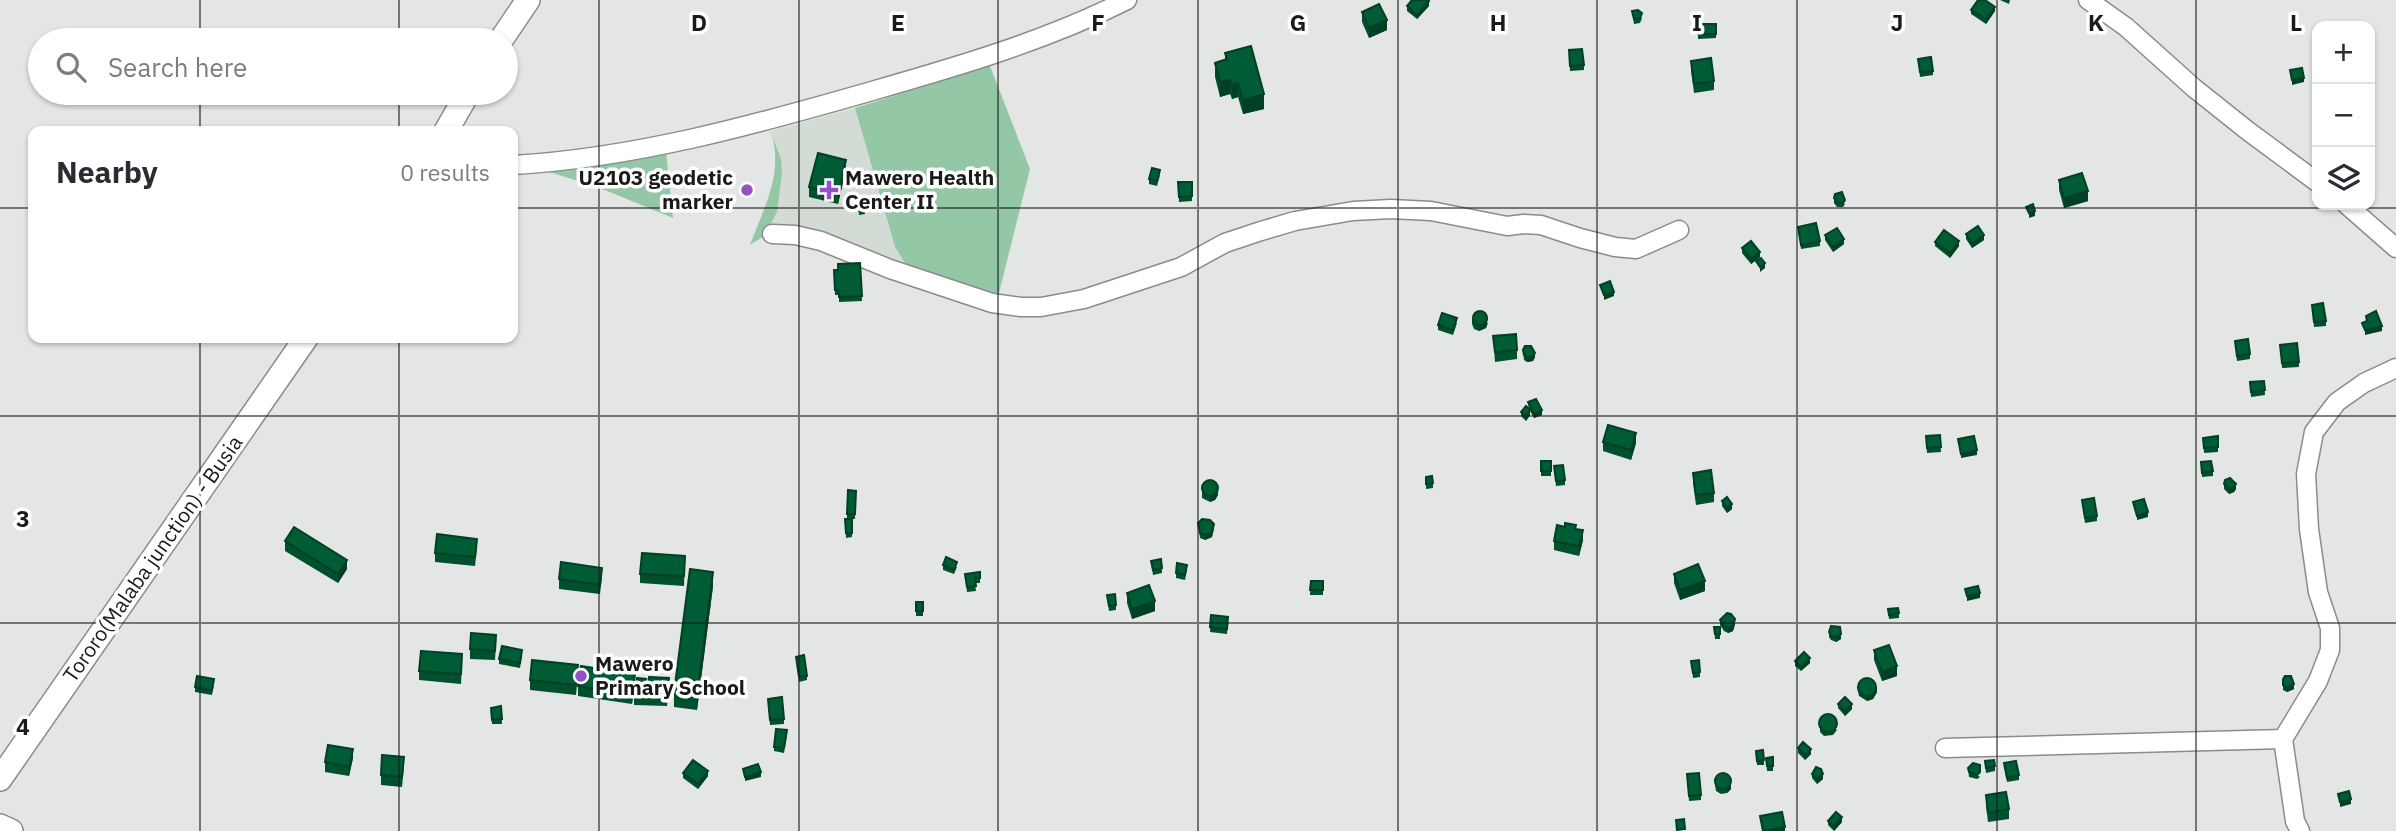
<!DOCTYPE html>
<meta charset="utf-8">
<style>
:root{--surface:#fff;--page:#f7f7f7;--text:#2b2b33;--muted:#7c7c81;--line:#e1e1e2}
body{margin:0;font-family:"IBM Plex Sans",sans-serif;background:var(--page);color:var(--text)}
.controls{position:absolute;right:21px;top:21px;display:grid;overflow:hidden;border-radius:14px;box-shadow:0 2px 5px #0004}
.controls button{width:63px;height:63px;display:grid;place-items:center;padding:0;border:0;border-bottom:2px solid var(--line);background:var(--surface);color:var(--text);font:35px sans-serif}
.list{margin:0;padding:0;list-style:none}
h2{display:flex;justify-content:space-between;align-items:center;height:91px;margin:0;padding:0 28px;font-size:30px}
h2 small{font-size:23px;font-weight:400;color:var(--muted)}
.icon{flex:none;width:38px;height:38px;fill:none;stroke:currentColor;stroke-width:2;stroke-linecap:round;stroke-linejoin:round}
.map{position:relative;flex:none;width:2396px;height:831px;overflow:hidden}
.search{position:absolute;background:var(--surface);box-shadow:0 2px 5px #0004;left:28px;top:28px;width:490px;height:77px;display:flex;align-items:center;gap:18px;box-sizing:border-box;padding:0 24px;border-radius:38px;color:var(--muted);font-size:26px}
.panel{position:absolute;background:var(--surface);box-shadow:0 2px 5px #0004;left:28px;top:126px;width:490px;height:217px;border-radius:14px}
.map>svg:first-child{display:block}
.built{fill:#d2dcd5}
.green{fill:#93c7a6}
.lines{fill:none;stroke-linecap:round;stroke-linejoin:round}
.street-casing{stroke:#8a8c8b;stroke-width:21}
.secondary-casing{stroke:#8a8c8b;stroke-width:26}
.street{stroke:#fff;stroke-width:18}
.secondary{stroke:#fff;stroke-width:23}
.wall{fill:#004f2d}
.shaded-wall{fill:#004024}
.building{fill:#005c34;stroke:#004024;stroke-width:2}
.grid{fill:none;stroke:#191a19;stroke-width:2;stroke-opacity:0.55}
.poi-dot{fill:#9253c9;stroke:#fff;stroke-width:2.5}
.labels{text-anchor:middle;stroke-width:7;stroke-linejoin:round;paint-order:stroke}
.poi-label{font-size:21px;font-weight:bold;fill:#191a19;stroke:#fff;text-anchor:start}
.street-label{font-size:21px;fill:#191a19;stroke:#fff}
.grid-label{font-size:23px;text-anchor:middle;font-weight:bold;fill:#191a19;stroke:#fff;stroke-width:7;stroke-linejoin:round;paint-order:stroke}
</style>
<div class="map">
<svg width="2396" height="831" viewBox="0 0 2396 831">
<rect width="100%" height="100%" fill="#e3e6e4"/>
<!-- built -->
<path class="built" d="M 855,108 L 895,247 L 910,271 L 766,231 L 777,212 L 781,159 L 772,135 L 768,132 Z"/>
<!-- green -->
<g class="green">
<path d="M 990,66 L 1030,169 L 998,297 L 910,271 L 895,247 L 855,108 Z"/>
<path d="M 772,135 L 781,159 L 782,173 L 777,212 L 764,236 L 750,245 C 764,207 783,175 772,135 Z"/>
<path d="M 666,151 L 673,218 L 600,188 L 537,168 Z"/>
</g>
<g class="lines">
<defs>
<g id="street">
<path d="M 2088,0 L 2126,27 L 2194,88 L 2248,131 L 2317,182"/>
<path d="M 513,165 C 635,158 754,125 872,91 C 959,66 1045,41 1127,0"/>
<path d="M 2347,205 L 2396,248"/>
<path d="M 772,234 L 795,235 L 821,241 L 890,269 L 992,303 L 1021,307 L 1041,307 L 1084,299 L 1181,267 L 1225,243 L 1261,231 L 1295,221 L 1353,211 L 1391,209 L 1431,211 L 1507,226 L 1524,224 L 1541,225 L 1580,238 L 1615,247 L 1636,249 L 1679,230"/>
<path d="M 1945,748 L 2283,739"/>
<path d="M 2300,831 L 2295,821 L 2283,739 L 2318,681 L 2330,650 L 2330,628 L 2318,592 L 2309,529 L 2306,474 L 2314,432 L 2337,402 L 2364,383 L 2396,368"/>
</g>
<g id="secondary">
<path d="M 501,40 L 528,0"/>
<path d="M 446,131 L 468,93"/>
<path d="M 0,779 L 306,338"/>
<path d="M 0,826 L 11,831"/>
</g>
</defs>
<!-- street casing -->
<use href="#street" class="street-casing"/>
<!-- secondary casing -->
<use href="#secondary" class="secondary-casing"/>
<!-- street -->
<use href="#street" class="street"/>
<!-- secondary -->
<use href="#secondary" class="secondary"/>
</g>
<!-- wall -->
<g class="wall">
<path d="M 2000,0 L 2010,0 L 2009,4 Z"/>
<path d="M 1407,6 L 1429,6 L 1417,19 L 1407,11 Z"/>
<path d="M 1971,10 L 1995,11 L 1986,24 L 1971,14 Z"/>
<path d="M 1632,11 L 1642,18 L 1640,23 L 1634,24 Z"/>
<path d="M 1362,12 L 1387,30 L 1369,38 L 1362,22 Z"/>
<path d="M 1698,24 L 1716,34 L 1716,38 L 1698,39 Z"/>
<path d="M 1569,50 L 1584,65 L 1584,70 L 1570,71 Z"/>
<path d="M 1225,53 L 1264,109 L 1243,114 L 1238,97 L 1232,99 L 1230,94 L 1220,97 L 1215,77 L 1215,63 L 1225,60 Z"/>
<path d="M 1918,59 L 1933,71 L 1933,75 L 1920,77 Z"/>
<path d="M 1691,61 L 1714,81 L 1714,90 L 1694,93 L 1691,70 Z"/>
<path d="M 846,169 L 838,204 L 809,197 L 809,187 Z"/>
<path d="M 1160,175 L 1157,186 L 1149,184 L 1149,179 Z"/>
<path d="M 2059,180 L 2088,201 L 2064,208 L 2059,190 Z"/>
<path d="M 1178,182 L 1192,182 L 1192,201 L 1179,202 Z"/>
<path d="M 1834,198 L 1845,204 L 1843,207 L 1837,207 L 1834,203 Z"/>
<path d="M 858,202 L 864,202 L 865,214 L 859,215 Z"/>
<path d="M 1798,227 L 1820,241 L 1820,246 L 1801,249 Z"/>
<path d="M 1966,234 L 1984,240 L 1972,248 L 1966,239 Z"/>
<path d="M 1825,235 L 1844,244 L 1833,252 L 1825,240 Z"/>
<path d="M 1935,242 L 1959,246 L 1950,258 L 1935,246 Z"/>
<path d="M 1742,248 L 1760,257 L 1751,264 L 1742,253 Z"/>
<path d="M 860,263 L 862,301 L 839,302 L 839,295 L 835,295 L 834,270 L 838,270 Z"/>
<path d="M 2312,305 L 2326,321 L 2326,326 L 2314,327 Z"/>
<path d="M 1472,319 L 1488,323 L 1486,328 L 1479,331 L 1474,329 L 1472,324 Z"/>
<path d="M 1457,323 L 1453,335 L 1438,330 L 1438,325 Z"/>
<path d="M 1493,336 L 1517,350 L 1517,359 L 1495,362 Z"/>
<path d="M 2235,341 L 2250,354 L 2250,359 L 2237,361 Z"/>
<path d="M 2280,345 L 2299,362 L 2299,367 L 2282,368 Z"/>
<path d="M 1523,350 L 1535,357 L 1533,361 L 1527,362 L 1524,360 Z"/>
<path d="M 2264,381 L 2265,395 L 2251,397 L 2250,382 Z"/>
<path d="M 1528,402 L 1542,415 L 1534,418 L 1530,411 L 1530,415 L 1526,421 L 1521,416 L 1521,412 L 1529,410 Z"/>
<path d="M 1940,435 L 1941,452 L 1927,453 L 1926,436 Z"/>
<path d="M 2218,436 L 2218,452 L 2204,453 L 2203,438 Z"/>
<path d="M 1603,442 L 1636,443 L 1631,460 L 1603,451 Z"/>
<rect x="1541" y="461" width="10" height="15"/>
<path d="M 2201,462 L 2213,471 L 2213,476 L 2202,477 Z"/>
<path d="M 1554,466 L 1565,480 L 1565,485 L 1556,486 Z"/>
<path d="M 1693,473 L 1714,493 L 1714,502 L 1696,505 L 1693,483 Z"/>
<path d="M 1426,482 L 1433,483 L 1433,488 L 1426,489 Z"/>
<path d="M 1202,484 L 1218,495 L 1215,500 L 1210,502 L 1202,498 Z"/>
<path d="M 2224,484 L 2236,489 L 2234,492 L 2229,494 L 2224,489 Z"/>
<path d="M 856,491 L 855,519 L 852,519 L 852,537 L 846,538 L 845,519 L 847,519 L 847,514 Z"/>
<path d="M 2082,500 L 2097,516 L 2097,521 L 2085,523 Z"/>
<path d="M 1722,501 L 1732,509 L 1727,513 L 1722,506 Z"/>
<path d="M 1198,523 L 1214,529 L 1212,537 L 1205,540 L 1200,538 Z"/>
<path d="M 1576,529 L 1583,540 L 1579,556 L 1554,550 L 1554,541 Z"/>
<path d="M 285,541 L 347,569 L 338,583 L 285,551 Z"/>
<path d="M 477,548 L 475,566 L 435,562 L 435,553 Z"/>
<path d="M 685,556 L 684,586 L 640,583 L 640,574 Z"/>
<path d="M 1151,561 L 1162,568 L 1162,573 L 1153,575 Z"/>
<path d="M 943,565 L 957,567 L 954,574 L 943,570 Z"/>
<path d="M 1187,569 L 1185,580 L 1176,578 L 1176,573 Z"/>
<path d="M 980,572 L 980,583 L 975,583 L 976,591 L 967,592 L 965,574 Z"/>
<path d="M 1674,574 L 1705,591 L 1680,600 L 1674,583 Z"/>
<path d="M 602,577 L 600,594 L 559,589 L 559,579 Z"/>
<path d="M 1311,581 L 1323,581 L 1323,595 L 1310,595 Z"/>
<path d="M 713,586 L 697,710 L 674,707 L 674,693 Z"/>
<path d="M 1127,593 L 1155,611 L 1132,619 L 1127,603 Z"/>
<path d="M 1107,595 L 1116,605 L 1116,610 L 1109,611 Z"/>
<rect x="916" y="602" width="7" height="14"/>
<path d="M 1888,609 L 1899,613 L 1899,618 L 1889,619 Z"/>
<path d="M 1211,615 L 1228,617 L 1227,634 L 1210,632 Z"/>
<path d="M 1720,620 L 1735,624 L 1733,631 L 1728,633 L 1724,631 L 1720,625 Z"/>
<path d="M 1714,627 L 1720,627 L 1720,639 L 1715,639 Z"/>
<path d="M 1829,632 L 1841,639 L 1836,642 L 1831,640 L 1829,637 Z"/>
<path d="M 496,644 L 495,660 L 470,659 L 470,649 Z"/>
<path d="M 1874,650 L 1897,676 L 1882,681 L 1874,660 Z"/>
<path d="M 522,655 L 520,668 L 499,664 L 499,659 Z"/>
<path d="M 796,657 L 807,676 L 807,680 L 799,682 Z"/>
<path d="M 1691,661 L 1700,672 L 1700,677 L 1693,678 Z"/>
<path d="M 1795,661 L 1810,663 L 1801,671 L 1795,666 Z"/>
<path d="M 462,663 L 461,684 L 419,680 L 419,671 Z"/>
<path d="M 635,674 L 632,704 L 578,696 L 578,686 Z"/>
<path d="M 578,675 L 576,695 L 530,690 L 530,680 Z"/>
<path d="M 2283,679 L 2294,689 L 2287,692 L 2283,690 Z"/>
<path d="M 214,684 L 212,695 L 195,692 L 195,687 Z"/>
<path d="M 646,685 L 669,688 L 667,706 L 634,705 L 634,695 Z"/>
<path d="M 1857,686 L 1877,692 L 1873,699 L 1867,701 L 1859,696 Z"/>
<path d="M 768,699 L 784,719 L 784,724 L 770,725 Z"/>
<path d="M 1838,704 L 1852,709 L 1845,716 L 1838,708 Z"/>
<path d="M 501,706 L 502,724 L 492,724 L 491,708 Z"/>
<path d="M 1820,718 L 1837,730 L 1833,735 L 1824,736 L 1820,732 Z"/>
<path d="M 787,735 L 784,753 L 774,751 L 774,747 Z"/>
<path d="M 1798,748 L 1811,754 L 1805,760 L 1798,753 Z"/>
<path d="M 1756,751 L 1764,760 L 1764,765 L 1757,765 Z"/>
<path d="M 1773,757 L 1773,771 L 1767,771 L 1766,758 Z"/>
<path d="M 353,758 L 349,776 L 325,772 L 325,762 Z"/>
<path d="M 1985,761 L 1995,766 L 1995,771 L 1986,773 Z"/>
<path d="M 2004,763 L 2019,775 L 2019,780 L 2007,782 Z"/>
<path d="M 404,766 L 402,787 L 381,785 L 381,775 Z"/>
<path d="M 1968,768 L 1980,777 L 1977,779 L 1969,777 Z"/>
<path d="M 683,773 L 708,776 L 698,789 L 683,778 Z"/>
<path d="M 1812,774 L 1823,779 L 1817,784 L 1812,778 Z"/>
<path d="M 1687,779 L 1701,795 L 1701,800 L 1689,801 Z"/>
<path d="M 1714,779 L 1731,789 L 1727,793 L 1721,794 L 1716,791 Z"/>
<path d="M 1986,795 L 2009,809 L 2009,819 L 1988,822 L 1986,805 Z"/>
<path d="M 1828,821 L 1842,822 L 1834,831 L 1828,825 Z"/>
</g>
<!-- shaded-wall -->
<g class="shaded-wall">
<path d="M 1429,1 L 1429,6 L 1417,19 L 1417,15 Z"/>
<path d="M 1995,7 L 1995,11 L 1986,24 L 1986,19 Z"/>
<path d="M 1387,20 L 1387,30 L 1369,38 L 1369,28 Z"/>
<path d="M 2304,78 L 2304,82 L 2292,85 L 2292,80 Z"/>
<path d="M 1230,80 L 1230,94 L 1220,97 L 1220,82 Z"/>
<path d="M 1238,83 L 1238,97 L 1232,99 L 1232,85 Z"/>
<path d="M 1264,94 L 1264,109 L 1243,114 L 1243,100 Z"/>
<path d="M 846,160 L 846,169 L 838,204 L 838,194 Z"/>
<path d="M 2088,191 L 2088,201 L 2064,208 L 2064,198 Z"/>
<path d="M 2035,211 L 2035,216 L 2029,218 L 2029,213 Z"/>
<path d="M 1984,235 L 1984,240 L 1972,248 L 1972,243 Z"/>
<path d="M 1844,239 L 1844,244 L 1833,252 L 1833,247 Z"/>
<path d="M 1959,241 L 1959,246 L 1950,258 L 1950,253 Z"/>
<path d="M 1760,252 L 1760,257 L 1751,264 L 1751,259 Z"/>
<path d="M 1765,263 L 1765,268 L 1760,272 L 1760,267 Z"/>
<path d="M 1614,292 L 1614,296 L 1604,300 L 1604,295 Z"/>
<path d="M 1488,318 L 1486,328 L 1479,331 L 1479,326 Z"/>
<path d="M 2382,326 L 2382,331 L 2365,335 L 2365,330 Z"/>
<path d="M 1535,353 L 1535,357 L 1533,361 L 1527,362 L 1527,358 Z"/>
<path d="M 1530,410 L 1530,415 L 1526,421 L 1526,416 Z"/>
<path d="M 1542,410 L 1542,415 L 1534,418 L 1534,414 Z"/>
<path d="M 1636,433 L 1636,443 L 1631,460 L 1631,450 Z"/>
<path d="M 1977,450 L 1977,455 L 1961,458 L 1961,454 Z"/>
<path d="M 2236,484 L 2236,489 L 2234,492 L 2229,494 L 2229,489 Z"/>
<path d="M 1218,490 L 1218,495 L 1215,500 L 1210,502 L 1210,497 Z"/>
<path d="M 1732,504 L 1732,509 L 1727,513 L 1727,508 Z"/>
<path d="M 2148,512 L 2148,517 L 2137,520 L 2137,516 Z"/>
<path d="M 1214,524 L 1212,537 L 1205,540 L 1205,535 Z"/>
<path d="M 1583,530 L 1583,540 L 1579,556 L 1579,546 Z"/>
<path d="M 347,560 L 347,569 L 338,583 L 338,574 Z"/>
<path d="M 713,572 L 713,586 L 697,710 L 697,696 Z"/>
<path d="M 1705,581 L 1705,591 L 1680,600 L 1680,590 Z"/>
<path d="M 1980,593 L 1980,598 L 1967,601 L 1967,596 Z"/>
<path d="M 1155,601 L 1155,611 L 1132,619 L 1132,609 Z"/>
<path d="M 1735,619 L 1735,624 L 1733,631 L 1728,633 L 1728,628 Z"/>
<path d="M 1841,634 L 1841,639 L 1836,642 L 1836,637 Z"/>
<path d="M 1810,658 L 1810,663 L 1801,671 L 1801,667 Z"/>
<path d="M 1897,666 L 1897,676 L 1882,681 L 1882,672 Z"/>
<path d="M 635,674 L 635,684 L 632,704 L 632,695 Z"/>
<path d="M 2294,684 L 2294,689 L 2287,692 L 2287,688 Z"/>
<path d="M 1877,687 L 1877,692 L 1873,699 L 1867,701 L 1867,696 Z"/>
<path d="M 1852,704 L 1852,709 L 1845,716 L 1845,711 Z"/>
<path d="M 353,749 L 353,758 L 349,776 L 349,767 Z"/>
<path d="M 1811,749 L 1811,754 L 1805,760 L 1805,755 Z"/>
<path d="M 708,771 L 708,776 L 698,789 L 698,784 Z"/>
<path d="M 761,772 L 761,777 L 745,781 L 745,777 Z"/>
<path d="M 1823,774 L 1823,779 L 1817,784 L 1817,779 Z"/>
<path d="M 1731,784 L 1731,789 L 1727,793 L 1727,788 Z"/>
<path d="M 2351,799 L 2351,804 L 2340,807 L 2340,802 Z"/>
<path d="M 1842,817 L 1842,822 L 1834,831 L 1834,826 Z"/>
<path d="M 1785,827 L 1785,831 L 1764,831 Z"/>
</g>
<!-- building -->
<g class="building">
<path d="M 1412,0 L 1428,0 L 1429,1 L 1417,15 L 1407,6 Z"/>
<path d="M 1978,0 L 1985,0 L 1995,7 L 1986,19 L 1971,10 Z"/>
<path d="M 1379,4 L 1387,20 L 1369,28 L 1362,12 Z"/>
<path d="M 1638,10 L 1642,13 L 1640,18 L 1634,19 L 1632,11 Z"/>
<rect x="1698" y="24" width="18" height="10"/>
<path d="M 1251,46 L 1264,94 L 1243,100 L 1238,83 L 1232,85 L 1230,80 L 1220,82 L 1215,63 L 1227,59 L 1225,53 Z"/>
<path d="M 1582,49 L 1584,65 L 1570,66 L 1569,50 Z"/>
<path d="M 1931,57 L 1933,71 L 1920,72 L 1918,59 Z"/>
<path d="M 1711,58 L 1714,81 L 1694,84 L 1691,61 Z"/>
<path d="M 2302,68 L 2304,78 L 2292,80 L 2290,70 Z"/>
<path d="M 818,153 L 846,160 L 838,194 L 809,187 Z"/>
<path d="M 1152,168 L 1160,170 L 1157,181 L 1149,179 Z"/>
<path d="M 2082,173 L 2088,191 L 2064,198 L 2059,180 Z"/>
<path d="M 1178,182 L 1192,182 L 1192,196 L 1179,197 Z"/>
<path d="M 1842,192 L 1845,200 L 1843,203 L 1837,202 L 1834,198 L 1835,194 Z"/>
<path d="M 858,202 L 864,202 L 865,209 L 859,210 Z"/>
<path d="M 2033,204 L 2035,211 L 2029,213 L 2026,207 Z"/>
<path d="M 1816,223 L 1820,241 L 1801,245 L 1798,227 Z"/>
<path d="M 1978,226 L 1984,235 L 1972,243 L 1966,234 Z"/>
<path d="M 1837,228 L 1844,239 L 1833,247 L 1825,235 Z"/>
<path d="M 1944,230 L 1959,241 L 1950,253 L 1935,242 Z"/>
<path d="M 1751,241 L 1760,252 L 1751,259 L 1742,248 Z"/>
<path d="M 1761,258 L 1765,263 L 1760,267 L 1756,261 Z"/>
<path d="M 860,263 L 862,296 L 839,297 L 839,290 L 835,290 L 834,270 L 838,270 L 838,264 Z"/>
<path d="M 1610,281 L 1614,292 L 1604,295 L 1600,285 Z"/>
<path d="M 2323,303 L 2326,321 L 2314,322 L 2312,305 Z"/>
<circle cx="1480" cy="318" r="7"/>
<path d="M 2376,311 L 2382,326 L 2365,330 L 2362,323 L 2367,321 L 2366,316 Z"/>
<path d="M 1442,313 L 1457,318 L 1453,330 L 1438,325 Z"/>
<path d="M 1516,334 L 1517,350 L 1495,352 L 1493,336 Z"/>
<path d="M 2248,339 L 2250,354 L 2237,356 L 2235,341 Z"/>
<path d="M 2297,343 L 2299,362 L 2282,363 L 2280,345 Z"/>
<path d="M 1525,346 L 1531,346 L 1535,353 L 1533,356 L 1527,358 L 1524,355 L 1523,350 Z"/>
<path d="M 2264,381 L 2265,390 L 2251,392 L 2250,382 Z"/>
<path d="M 1536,399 L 1542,410 L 1534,414 L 1528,402 Z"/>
<path d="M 1526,406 L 1530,410 L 1526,416 L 1521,412 Z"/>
<path d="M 1608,425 L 1636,433 L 1631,450 L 1603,442 Z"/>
<path d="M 1940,435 L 1941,447 L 1927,448 L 1926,436 Z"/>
<path d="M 1974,436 L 1977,450 L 1961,454 L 1958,439 Z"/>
<path d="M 2218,436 L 2218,447 L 2204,448 L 2203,438 Z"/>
<rect x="1541" y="461" width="10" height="10"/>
<path d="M 2211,461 L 2213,471 L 2202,473 L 2201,462 Z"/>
<path d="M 1563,465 L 1565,480 L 1556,481 L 1554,466 Z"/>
<path d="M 1711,470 L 1714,493 L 1696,495 L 1693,473 Z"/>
<path d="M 1432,476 L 1433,483 L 1426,484 L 1426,477 Z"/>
<path d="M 2230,478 L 2236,484 L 2234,487 L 2229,489 L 2224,484 L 2225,480 Z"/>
<circle cx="1210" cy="488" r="8"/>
<path d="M 848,490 L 856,491 L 855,514 L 847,514 Z"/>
<path d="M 1727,497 L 1732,504 L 1727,508 L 1722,501 Z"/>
<path d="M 2094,498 L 2097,516 L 2085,518 L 2082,500 Z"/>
<path d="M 2144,499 L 2148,512 L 2137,516 L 2133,502 Z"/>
<path d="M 845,519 L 852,519 L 852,533 L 846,533 Z"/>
<path d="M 1202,519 L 1210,520 L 1214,524 L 1212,532 L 1205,535 L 1200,533 L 1198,523 Z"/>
<path d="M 1565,523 L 1576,525 L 1575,529 L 1583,530 L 1579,546 L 1554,541 L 1557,525 L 1565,527 Z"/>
<path d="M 294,527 L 347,560 L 338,574 L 285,541 Z"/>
<path d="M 437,534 L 477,539 L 475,557 L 435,553 Z"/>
<path d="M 642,553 L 685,556 L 684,576 L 640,574 Z"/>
<path d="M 946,557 L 957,562 L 954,570 L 943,565 Z"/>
<path d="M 1161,559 L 1162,568 L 1153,570 L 1151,561 Z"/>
<path d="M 561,562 L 602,568 L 600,585 L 559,579 Z"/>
<path d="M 1177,563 L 1187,565 L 1185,575 L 1176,573 Z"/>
<path d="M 1698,564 L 1705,581 L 1680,590 L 1674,574 Z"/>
<path d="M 690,569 L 713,572 L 697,696 L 674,693 Z"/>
<path d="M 980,572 L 980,578 L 975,578 L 976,586 L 967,587 L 965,574 Z"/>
<path d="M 1311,581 L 1323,581 L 1323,590 L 1310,590 Z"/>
<path d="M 1149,585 L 1155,601 L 1132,609 L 1127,593 Z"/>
<path d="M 1978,586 L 1980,593 L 1967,596 L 1965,589 Z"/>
<path d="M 1115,594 L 1116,605 L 1109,606 L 1107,595 Z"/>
<rect x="916" y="602" width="7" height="9"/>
<path d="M 1898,608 L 1899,613 L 1889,615 L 1888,609 Z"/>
<path d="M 1727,613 L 1731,614 L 1735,619 L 1733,626 L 1728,628 L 1724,626 L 1720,620 Z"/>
<path d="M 1211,615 L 1228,617 L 1227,629 L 1210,627 Z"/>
<path d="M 1831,626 L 1840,627 L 1841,634 L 1836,637 L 1831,636 L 1829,632 Z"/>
<path d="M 1714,627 L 1720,627 L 1720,634 L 1715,634 Z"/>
<path d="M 471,633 L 496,635 L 495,651 L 470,649 Z"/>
<path d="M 1889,645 L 1897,666 L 1882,672 L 1874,650 Z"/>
<path d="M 502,646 L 522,650 L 520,663 L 499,659 Z"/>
<path d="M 421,651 L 462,654 L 461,674 L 419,671 Z"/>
<path d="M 1804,652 L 1810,658 L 1801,667 L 1795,661 Z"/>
<path d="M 804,655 L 807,676 L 799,677 L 796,657 Z"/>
<path d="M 532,660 L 578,665 L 576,685 L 530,680 Z"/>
<path d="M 1699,660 L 1700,672 L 1693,673 L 1691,661 Z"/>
<path d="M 581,666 L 635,674 L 632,695 L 578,686 Z"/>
<path d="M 197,676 L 214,679 L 212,690 L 195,687 Z"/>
<path d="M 2285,676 L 2291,676 L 2294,684 L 2287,688 L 2283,685 L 2283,679 Z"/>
<path d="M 649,677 L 669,678 L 667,696 L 634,695 L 635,684 L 648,685 Z"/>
<circle cx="1867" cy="687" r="9"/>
<path d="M 637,678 L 646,679 L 645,685 L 636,684 Z"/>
<path d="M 782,697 L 784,719 L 770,720 L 768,699 Z"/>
<path d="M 1845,697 L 1852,704 L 1845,711 L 1838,704 Z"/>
<path d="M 501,706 L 502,719 L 492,720 L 491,708 Z"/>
<circle cx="1828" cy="723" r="9"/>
<path d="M 776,729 L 787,730 L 784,748 L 774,747 Z"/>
<path d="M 1803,742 L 1811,749 L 1805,755 L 1798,748 Z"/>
<path d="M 328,745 L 353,749 L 349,767 L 325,762 Z"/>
<path d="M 1763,750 L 1764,760 L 1757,761 L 1756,751 Z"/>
<path d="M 382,755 L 404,757 L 402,777 L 381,775 Z"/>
<path d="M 1773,757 L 1773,766 L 1767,766 L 1766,758 Z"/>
<path d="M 693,760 L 708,771 L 698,784 L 683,773 Z"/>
<path d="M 1994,760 L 1995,766 L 1986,768 L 1985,761 Z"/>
<path d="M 2016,761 L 2019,775 L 2007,778 L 2004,763 Z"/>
<path d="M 1973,763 L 1980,765 L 1980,772 L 1977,775 L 1969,772 L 1968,768 Z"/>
<path d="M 758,764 L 761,772 L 745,777 L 743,769 Z"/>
<path d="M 1816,767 L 1821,769 L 1823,774 L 1817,779 L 1812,774 Z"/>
<circle cx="1723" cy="781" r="8"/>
<path d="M 1699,773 L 1701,795 L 1689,796 L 1687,774 Z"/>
<path d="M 2349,791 L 2351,799 L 2340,802 L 2338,794 Z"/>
<path d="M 2006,792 L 2009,809 L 1988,813 L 1986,795 Z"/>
<path d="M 1782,812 L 1785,827 L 1763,831 L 1760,816 Z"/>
<path d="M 1836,812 L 1842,817 L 1834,826 L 1828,821 Z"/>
<path d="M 1684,819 L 1685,829 L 1677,830 L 1676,820 Z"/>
</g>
<!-- grid -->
<path class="grid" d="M 200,0 L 200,40M 399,0 L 399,40M 599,0 L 599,831M 799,0 L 799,831M 998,0 L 998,831M 1198,0 L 1198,831M 1398,0 L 1398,831M 1597,0 L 1597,831M 1797,0 L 1797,831M 1997,0 L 1997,831M 2196,0 L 2196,831M 200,93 L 200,131M 399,93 L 399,131M 0,208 L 33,208M 513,208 L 2396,208M 200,338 L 200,831M 399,338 L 399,831M 0,416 L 2396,416M 0,623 L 2396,623"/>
<!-- markers -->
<g class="poi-dot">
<circle cx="747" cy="190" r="7"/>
<path d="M825.5 179.5h7v7h7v7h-7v7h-7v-7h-7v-7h7z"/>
<circle cx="581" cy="676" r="7"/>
</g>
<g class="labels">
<!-- poi labels -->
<g class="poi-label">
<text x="733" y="185" text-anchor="end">U2103 geodetic<tspan x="733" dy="24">marker</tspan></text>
<text x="845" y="185">Mawero Health<tspan x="845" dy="24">Center II</tspan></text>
<text x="595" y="671">Mawero<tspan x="595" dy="24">Primary School</tspan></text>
</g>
<!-- street labels -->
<g class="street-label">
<text transform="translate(153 559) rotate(-55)" y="7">Tororo(Malaba junction) - Busia</text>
</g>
</g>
<g class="grid-label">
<text x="699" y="31">D</text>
<text x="898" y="31">E</text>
<text x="1098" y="31">F</text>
<text x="1298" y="31">G</text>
<text x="1498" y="31">H</text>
<text x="1697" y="31">I</text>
<text x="1897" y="31">J</text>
<text x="2096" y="31">K</text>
<text x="2296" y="31">L</text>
<text x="23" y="527">3</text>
<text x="23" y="735">4</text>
</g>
</svg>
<div class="controls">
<button>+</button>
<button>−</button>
<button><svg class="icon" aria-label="layers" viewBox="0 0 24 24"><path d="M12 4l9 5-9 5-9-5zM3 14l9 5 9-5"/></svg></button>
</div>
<div class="search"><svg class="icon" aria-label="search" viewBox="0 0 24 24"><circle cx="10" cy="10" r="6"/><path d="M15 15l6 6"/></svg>Search here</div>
<section class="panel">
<h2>Nearby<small>0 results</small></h2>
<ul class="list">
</ul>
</section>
</div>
